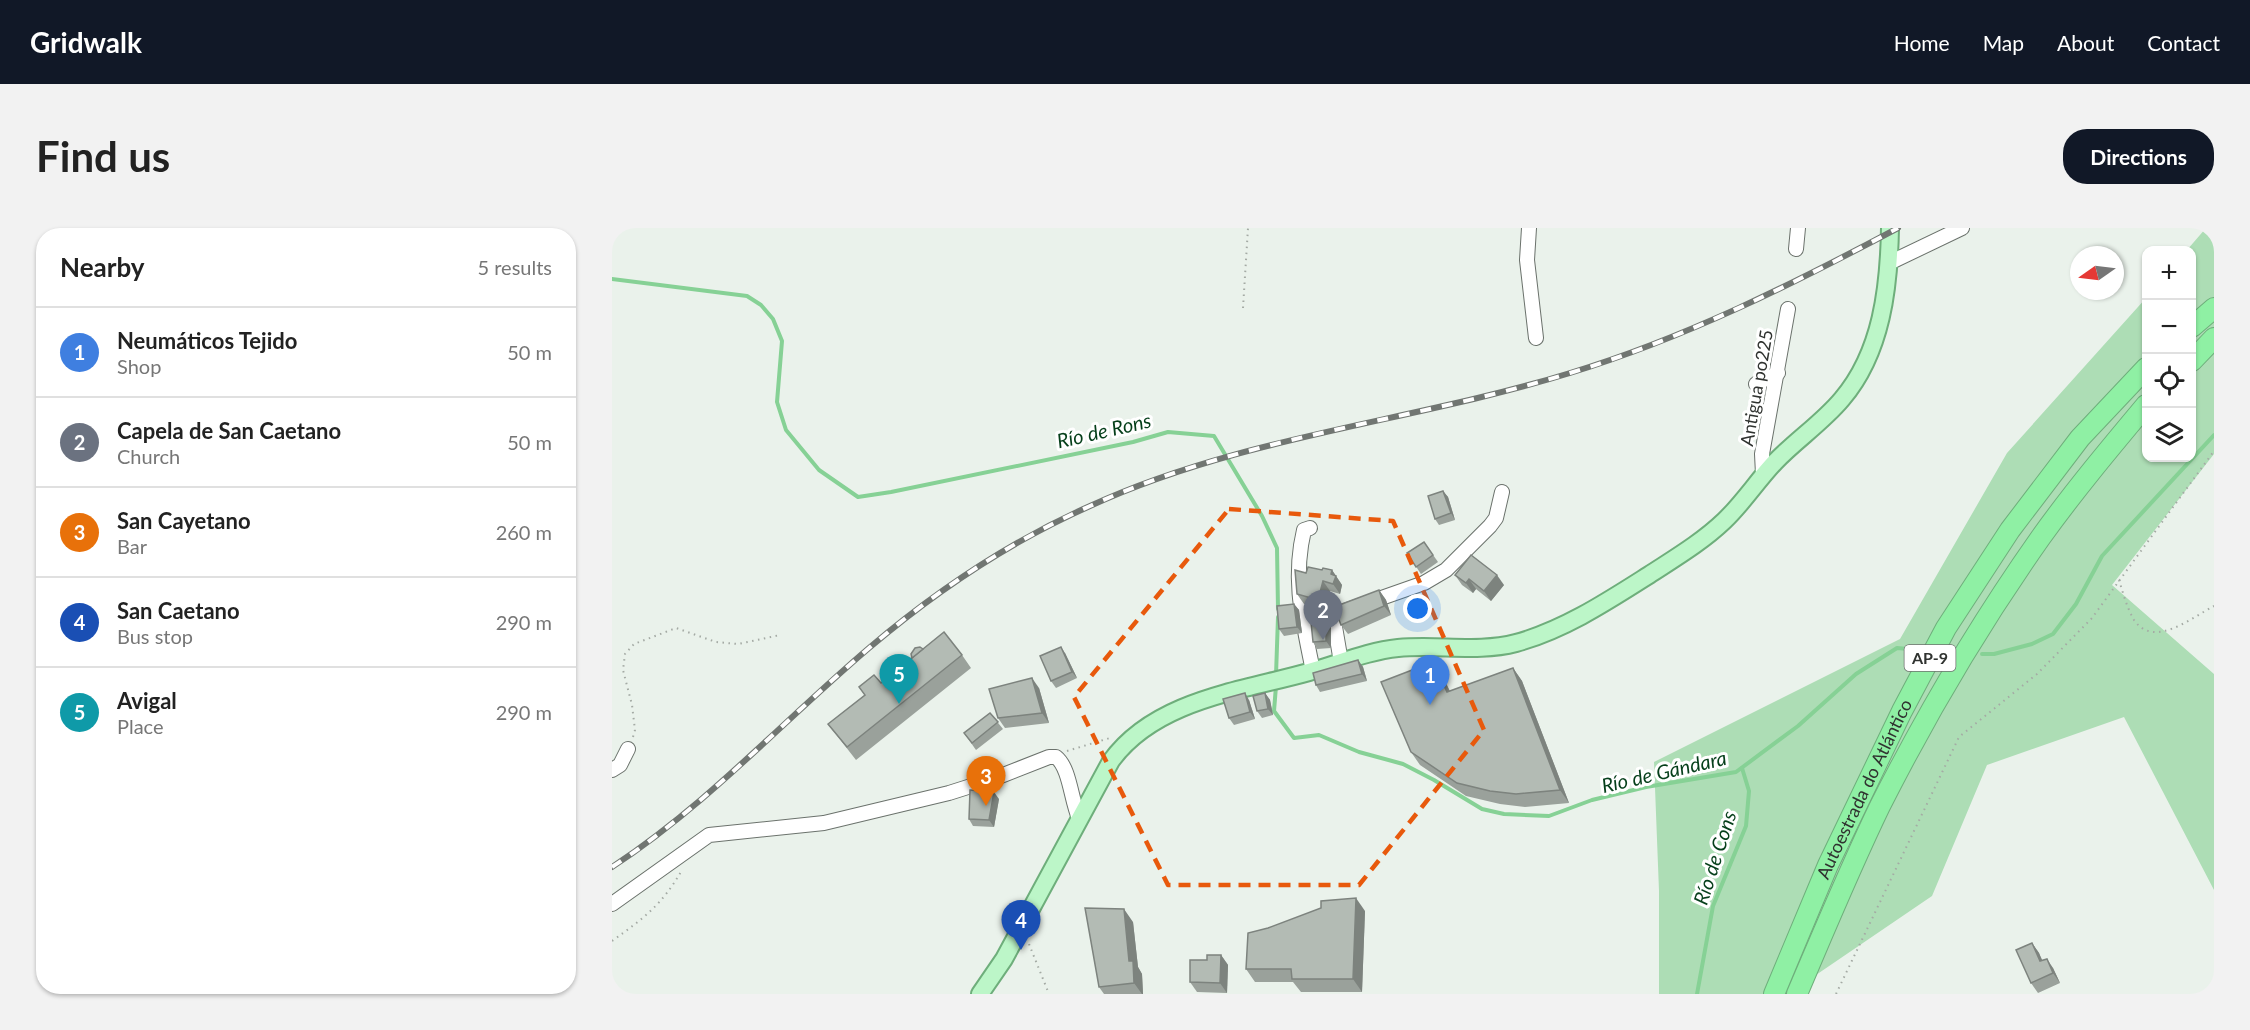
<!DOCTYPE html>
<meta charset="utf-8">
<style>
:root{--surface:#fff;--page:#f2f2f2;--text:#222;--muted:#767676;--line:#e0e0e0;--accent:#111827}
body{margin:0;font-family:Lato,sans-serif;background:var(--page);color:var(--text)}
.controls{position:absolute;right:18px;top:18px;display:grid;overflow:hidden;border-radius:12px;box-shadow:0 2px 4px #0004}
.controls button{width:54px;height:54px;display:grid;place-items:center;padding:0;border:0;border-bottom:2px solid var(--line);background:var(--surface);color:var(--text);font:30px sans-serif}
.compass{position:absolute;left:1458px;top:18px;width:54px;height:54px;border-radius:50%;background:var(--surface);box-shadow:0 2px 4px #0004;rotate:256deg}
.you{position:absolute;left:806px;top:381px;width:21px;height:21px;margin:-15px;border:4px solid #fff;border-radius:50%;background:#1a73e8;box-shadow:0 0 0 9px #1a73e833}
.badge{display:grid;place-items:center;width:39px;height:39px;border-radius:50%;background:var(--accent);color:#fff;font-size:20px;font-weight:700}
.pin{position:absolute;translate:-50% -50px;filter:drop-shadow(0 2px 3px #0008)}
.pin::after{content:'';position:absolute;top:32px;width:21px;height:18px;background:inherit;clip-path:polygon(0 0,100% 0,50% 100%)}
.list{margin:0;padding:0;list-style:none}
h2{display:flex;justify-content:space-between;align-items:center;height:78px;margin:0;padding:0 24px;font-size:26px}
h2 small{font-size:20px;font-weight:400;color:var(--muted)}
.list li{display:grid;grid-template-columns:39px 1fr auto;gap:18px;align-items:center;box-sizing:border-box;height:90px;padding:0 24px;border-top:2px solid var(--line)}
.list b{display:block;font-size:22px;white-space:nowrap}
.list p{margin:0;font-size:20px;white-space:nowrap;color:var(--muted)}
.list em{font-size:20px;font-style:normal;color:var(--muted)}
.icon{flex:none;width:33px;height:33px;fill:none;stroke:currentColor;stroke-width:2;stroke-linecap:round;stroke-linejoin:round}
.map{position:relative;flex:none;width:1602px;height:766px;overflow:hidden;border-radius:24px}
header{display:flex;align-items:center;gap:36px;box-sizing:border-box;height:84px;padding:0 30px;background:var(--accent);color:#fff}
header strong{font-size:28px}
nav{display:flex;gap:33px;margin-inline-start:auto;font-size:21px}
.intro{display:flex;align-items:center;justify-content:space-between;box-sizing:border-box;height:144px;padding:0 36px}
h1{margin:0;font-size:42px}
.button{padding:15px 27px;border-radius:24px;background:var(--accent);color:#fff;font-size:21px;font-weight:700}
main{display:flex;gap:36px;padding:0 36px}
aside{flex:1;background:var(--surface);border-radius:24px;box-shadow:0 2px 4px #0004}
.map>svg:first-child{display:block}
.green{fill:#adddb5}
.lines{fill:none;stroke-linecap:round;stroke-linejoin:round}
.stream{stroke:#86d195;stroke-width:4}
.minor-casing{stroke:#6b726c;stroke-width:16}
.major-casing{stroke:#6eae7b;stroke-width:20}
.highway-casing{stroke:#6eae7b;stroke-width:22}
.path{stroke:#a4aaa4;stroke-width:2;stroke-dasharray:1.5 4.5;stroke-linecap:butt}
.minor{stroke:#fff;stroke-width:14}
.major{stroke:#bcf6c8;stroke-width:16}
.highway{stroke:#8ff0a4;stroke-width:20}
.rail-casing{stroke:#717672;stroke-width:6}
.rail{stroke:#fff;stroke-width:4;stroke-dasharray:11;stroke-linecap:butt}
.wall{fill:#9aa19b}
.shaded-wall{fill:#7d837e}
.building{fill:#b3bbb4;stroke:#7d837e;stroke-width:1.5}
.marked{fill:none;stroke:#e8590c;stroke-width:4.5;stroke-dasharray:12 8;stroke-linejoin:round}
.labels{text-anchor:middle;stroke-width:6;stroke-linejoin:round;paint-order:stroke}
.shield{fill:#fff;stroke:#6e706e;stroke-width:1.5}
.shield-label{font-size:16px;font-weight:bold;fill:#303330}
.street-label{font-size:18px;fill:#303330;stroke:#fff}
.water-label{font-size:20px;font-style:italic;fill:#053f1a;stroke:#fff}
</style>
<header>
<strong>Gridwalk</strong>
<nav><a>Home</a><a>Map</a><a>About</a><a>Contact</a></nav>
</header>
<div class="intro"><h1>Find us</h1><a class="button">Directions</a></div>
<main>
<aside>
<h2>Nearby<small>5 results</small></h2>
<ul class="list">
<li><span class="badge" style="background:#3f7fe0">1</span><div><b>Neumáticos Tejido</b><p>Shop</p></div><em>50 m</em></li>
<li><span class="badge" style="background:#6b7280">2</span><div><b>Capela de San Caetano</b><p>Church</p></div><em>50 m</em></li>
<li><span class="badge" style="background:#e8710a">3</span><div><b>San Cayetano</b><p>Bar</p></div><em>260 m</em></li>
<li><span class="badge" style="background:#1a4fb4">4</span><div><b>San Caetano</b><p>Bus stop</p></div><em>290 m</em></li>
<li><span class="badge" style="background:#0f9aa8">5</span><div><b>Avigal</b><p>Place</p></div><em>290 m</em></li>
</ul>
</aside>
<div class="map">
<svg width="1602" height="766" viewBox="0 0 1602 766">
<rect width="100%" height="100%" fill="#eaf2eb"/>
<!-- green -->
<path class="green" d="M 1594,0 L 1602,0 L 1602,226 L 1500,357 L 1602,446 L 1602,662 L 1512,489 L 1375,537 L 1320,668 L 1176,766 L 1047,766 L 1047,663 L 1042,534 L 1288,411 L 1395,225 L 1534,70 L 1534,230 L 1580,230 L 1580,22 L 1575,22 Z"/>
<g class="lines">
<!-- stream -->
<g class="stream">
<path d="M 0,51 L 135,68 L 149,77 L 161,91 L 170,113 L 165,174 L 174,202 L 207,242 L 246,269 L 279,264 L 521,214 L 556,204 L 602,208 L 650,288 L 665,320 L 666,381"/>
<path d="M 1370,426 L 1382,426 L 1420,416 L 1441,406 L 1464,376 L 1490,328 L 1602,207"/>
<path d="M 664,447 L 666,389"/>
<path d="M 664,458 L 662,483 L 682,510 L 707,507 L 747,524 L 791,536 L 822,552 L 870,581 L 892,586 L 937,588 L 980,572 L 1034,559 L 1124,544 L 1186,498 L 1244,446 L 1285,420 L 1308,422"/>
<path d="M 1085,766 L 1101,678 L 1134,598 L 1137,563 L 1130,540"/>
</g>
<defs>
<g id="minor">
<path d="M 917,0 L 915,32 L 924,110"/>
<path d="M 1184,21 L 1186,0"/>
<path d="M 1277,35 L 1350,0"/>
<path d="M 1144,156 L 1166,145"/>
<path d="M 1151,246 L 1150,226 L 1176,81"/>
<path d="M 698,300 L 692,302 C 680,352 691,393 701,443"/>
<path d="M 690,387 L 721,387 L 812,355 L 834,342 L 878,298 L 884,290 L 890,264"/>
<path d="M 721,387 L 729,434"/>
<path d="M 0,542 L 8,537 L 16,521"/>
<path d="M 0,676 L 97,607 L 212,595 L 337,565 L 381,551 L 437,529 L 444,529 C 458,540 459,572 467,590"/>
</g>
<path id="major" d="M 368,766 L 392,731 L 499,533 C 543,472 629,463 697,444 C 726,436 756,423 786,420 C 825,416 866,425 904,415 C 952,402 996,373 1037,347 C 1063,330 1090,314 1112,293 C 1131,275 1145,253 1163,234 C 1184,212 1211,194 1230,171 C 1270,124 1277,59 1278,0"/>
<g id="highway">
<path d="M 1580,99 L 1602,80"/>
<path d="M 1580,133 L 1602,110"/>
<path id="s1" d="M 1162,766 L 1216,637 L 1290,483 L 1334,400 L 1398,302 L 1468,210 L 1534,140"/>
<path d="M 1185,766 C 1212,703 1238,640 1268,578 C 1315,485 1369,394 1429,309 C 1462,263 1498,220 1534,177"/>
</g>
</defs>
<!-- minor casing -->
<use href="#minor" class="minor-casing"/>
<!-- major casing -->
<use href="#major" class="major-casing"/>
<!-- highway casing -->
<use href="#highway" class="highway-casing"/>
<!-- path -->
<g class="path">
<path d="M 631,80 L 636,0"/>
<path d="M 1507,352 C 1511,365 1515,380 1522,392 C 1542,421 1579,390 1602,378"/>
<path d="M 21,509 L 23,502 L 20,477 L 11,442 L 13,426 L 22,416 L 64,400 L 104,414 L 126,416 L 168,407"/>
<path d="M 455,523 L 498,510"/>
<path d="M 0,713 C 32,690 50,677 70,642"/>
<path d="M 417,716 L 437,766"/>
<path d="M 1224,766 L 1347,509 L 1425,446 L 1480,390 L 1602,223"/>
</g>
<!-- minor -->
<use href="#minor" class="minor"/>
<!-- major -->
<use href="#major" class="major"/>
<!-- highway -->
<use href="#highway" class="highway"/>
<defs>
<path id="rail" d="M 0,639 C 95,577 171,493 257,420 C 324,363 397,314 478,278 C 630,208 799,194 958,145 C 1073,110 1181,56 1286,0"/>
</defs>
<!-- rail casing -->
<use href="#rail" class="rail-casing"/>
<!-- rail -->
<use href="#rail" class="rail"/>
</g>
<!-- wall -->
<g class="wall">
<path d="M 831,263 L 836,269 L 843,292 L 827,297 L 823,291 Z"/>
<path d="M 812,314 L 826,334 L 809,346 L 795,325 Z"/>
<path d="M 710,342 L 720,342 L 730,357 L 728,366 L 718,363 L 713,382 L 692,376 L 685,366 L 694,345 Z"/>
<path d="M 843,347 L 892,357 L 879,373 L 864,361 L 861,365 L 850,357 Z"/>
<path d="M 767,362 L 774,372 L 779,387 L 736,406 L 729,397 Z"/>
<path d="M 682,376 L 687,382 L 690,405 L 672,408 L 667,401 Z"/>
<path d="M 719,390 L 719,420 L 705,421 L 701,414 Z"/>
<path d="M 311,421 L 350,427 L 359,440 L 244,532 L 216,496 L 253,467 L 247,459 L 269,455 L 271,453 L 270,451 L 283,444 Z"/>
<path d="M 453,425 L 465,450 L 444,460 L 439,453 Z"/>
<path d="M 746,432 L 751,439 L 755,453 L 708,464 L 704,457 Z"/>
<path d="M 901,440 L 910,453 L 957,575 L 913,579 L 888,576 L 854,568 L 808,537 L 799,524 L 830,447 L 838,463 Z"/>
<path d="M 427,460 L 437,495 L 393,500 L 386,490 Z"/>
<path d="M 653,465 L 658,472 L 661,487 L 650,490 L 645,483 Z"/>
<path d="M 637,472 L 643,491 L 622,497 L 617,490 Z"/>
<path d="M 378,485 L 391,501 L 364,522 L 352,505 Z"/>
<path d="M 387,571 L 382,599 L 361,598 L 357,591 Z"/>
<path d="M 753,683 L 750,764 L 689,764 L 681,754 L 643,754 L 634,741 Z"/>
<path d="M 521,694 L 526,739 L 530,746 L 531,766 L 492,766 L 487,759 Z"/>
<path d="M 1420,715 L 1427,725 L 1430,733 L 1441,740 L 1448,755 L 1426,765 L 1419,755 Z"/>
<path d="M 609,727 L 616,737 L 615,765 L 585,764 L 578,754 L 595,732 Z"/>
</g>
<!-- shaded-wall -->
<g class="shaded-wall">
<path d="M 831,263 L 836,269 L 843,292 L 839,285 Z"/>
<path d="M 720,342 L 730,357 L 728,366 L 721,356 L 719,346 Z"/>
<path d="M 885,347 L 892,357 L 879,373 L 872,363 Z"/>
<path d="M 857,351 L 864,361 L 861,365 L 854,355 Z"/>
<path d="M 711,353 L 718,363 L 713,382 L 706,372 Z"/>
<path d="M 767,362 L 774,372 L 779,387 L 772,378 Z"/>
<path d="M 682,376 L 687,382 L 690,405 L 685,399 Z"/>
<path d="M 714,383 L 719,390 L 719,420 L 714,413 Z"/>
<path d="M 449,419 L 453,425 L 465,450 L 460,444 Z"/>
<path d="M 746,432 L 751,439 L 755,453 L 750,446 Z"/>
<path d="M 821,434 L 830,447 L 844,477 L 835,464 Z"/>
<path d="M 901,440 L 910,453 L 957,575 L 948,562 Z"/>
<path d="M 420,450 L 427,460 L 437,495 L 430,485 Z"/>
<path d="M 633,465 L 637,472 L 643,491 L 638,484 Z"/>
<path d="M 653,465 L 658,472 L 661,487 L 656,481 Z"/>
<path d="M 382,564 L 387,571 L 382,599 L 377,592 Z"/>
<path d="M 744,670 L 753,683 L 750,764 L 741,751 Z"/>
<path d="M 512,681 L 521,694 L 526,739 L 530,746 L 531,766 L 530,766 L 522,755 L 517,733 Z"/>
<path d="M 1420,715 L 1427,725 L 1435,743 L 1428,733 Z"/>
<path d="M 609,727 L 616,737 L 615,765 L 608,755 Z"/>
<path d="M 1435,731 L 1441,740 L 1448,755 L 1441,745 Z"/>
</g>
<!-- building -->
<g class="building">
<path d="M 831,263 L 839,285 L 823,291 L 816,268 Z"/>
<path d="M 812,314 L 821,327 L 804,339 L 795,325 Z"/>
<path d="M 859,327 L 885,347 L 872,363 L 857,351 L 854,355 L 843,347 Z"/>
<path d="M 696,339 L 710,342 L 711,340 L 720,342 L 719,346 L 724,348 L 721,356 L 711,353 L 706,372 L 685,366 L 683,342 L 694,345 Z"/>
<path d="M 767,362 L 772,378 L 729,397 L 722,379 Z"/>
<path d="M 682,376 L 685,399 L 667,401 L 665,378 Z"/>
<path d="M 714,383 L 714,413 L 701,414 L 698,384 Z"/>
<path d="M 332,404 L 350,427 L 235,519 L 216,496 L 253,467 L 247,459 L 262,447 L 269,455 Z"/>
<path d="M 308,419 L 311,421 L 300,430 L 299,426 L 303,420 Z"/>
<path d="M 449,419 L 460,444 L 439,453 L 428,428 Z"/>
<path d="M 291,428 L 295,430 L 297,433 L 286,442 L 282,435 L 284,431 Z"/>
<path d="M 746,432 L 750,446 L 704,457 L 701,445 Z"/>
<path d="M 821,434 L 835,464 L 901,440 L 948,562 L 904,566 L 878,563 L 845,555 L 799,524 L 769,454 Z"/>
<path d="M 274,439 L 281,441 L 282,444 L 273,452 L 270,451 L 270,442 Z"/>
<path d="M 420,450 L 430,485 L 386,490 L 377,461 Z"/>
<path d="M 633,465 L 638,484 L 617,490 L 611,471 Z"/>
<path d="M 653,465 L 656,481 L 645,483 L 641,468 Z"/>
<path d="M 378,485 L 386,494 L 360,515 L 352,505 Z"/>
<path d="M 358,562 L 382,564 L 377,592 L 357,591 Z"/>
<path d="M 744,670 L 741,751 L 680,751 L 679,741 L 634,741 L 636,705 L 656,700 L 709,680 L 709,673 Z"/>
<path d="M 473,680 L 512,681 L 517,733 L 521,733 L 522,755 L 487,759 Z"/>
<path d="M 1420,715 L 1428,733 L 1435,731 L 1441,745 L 1419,755 L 1404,722 Z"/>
<path d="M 595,727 L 609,727 L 608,755 L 578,754 L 578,732 L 595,732 Z"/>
</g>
<!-- marked area -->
<path class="marked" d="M 617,281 L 781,293 L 872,502 L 747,657 L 556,657 L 462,469 Z"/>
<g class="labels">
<!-- shield labels -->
<rect class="shield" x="1292.5" y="417" width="51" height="26" rx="4.5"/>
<g class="shield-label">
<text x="1318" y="436">AP-9</text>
</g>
<!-- street labels -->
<g class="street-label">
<text transform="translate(1145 160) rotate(-80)" y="6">Antigua po225</text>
<text dy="6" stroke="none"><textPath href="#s1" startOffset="224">Autoestrada do Atlántico</textPath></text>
</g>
<!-- water labels -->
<g class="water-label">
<text transform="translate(492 203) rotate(-13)" y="7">Río de Rons</text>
<text transform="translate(1052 544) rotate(-13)" y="7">Río de Gándara</text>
<text transform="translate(1103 630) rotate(-72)" y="7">Río de Cons</text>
</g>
</g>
</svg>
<div class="controls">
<button>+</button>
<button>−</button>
<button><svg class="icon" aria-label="locate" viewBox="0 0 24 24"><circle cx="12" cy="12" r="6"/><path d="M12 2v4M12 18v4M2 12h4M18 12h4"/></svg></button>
<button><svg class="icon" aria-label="layers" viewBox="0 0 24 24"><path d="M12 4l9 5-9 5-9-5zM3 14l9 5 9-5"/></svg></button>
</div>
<svg class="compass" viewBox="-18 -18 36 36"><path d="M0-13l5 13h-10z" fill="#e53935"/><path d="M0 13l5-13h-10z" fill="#767676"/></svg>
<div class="you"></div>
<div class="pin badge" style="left:818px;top:477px;background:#3f7fe0">1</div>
<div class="pin badge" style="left:711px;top:412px;background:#6b7280">2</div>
<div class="pin badge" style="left:374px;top:578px;background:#e8710a">3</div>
<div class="pin badge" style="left:409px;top:722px;background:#1a4fb4">4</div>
<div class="pin badge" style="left:287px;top:476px;background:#0f9aa8">5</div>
</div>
</main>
